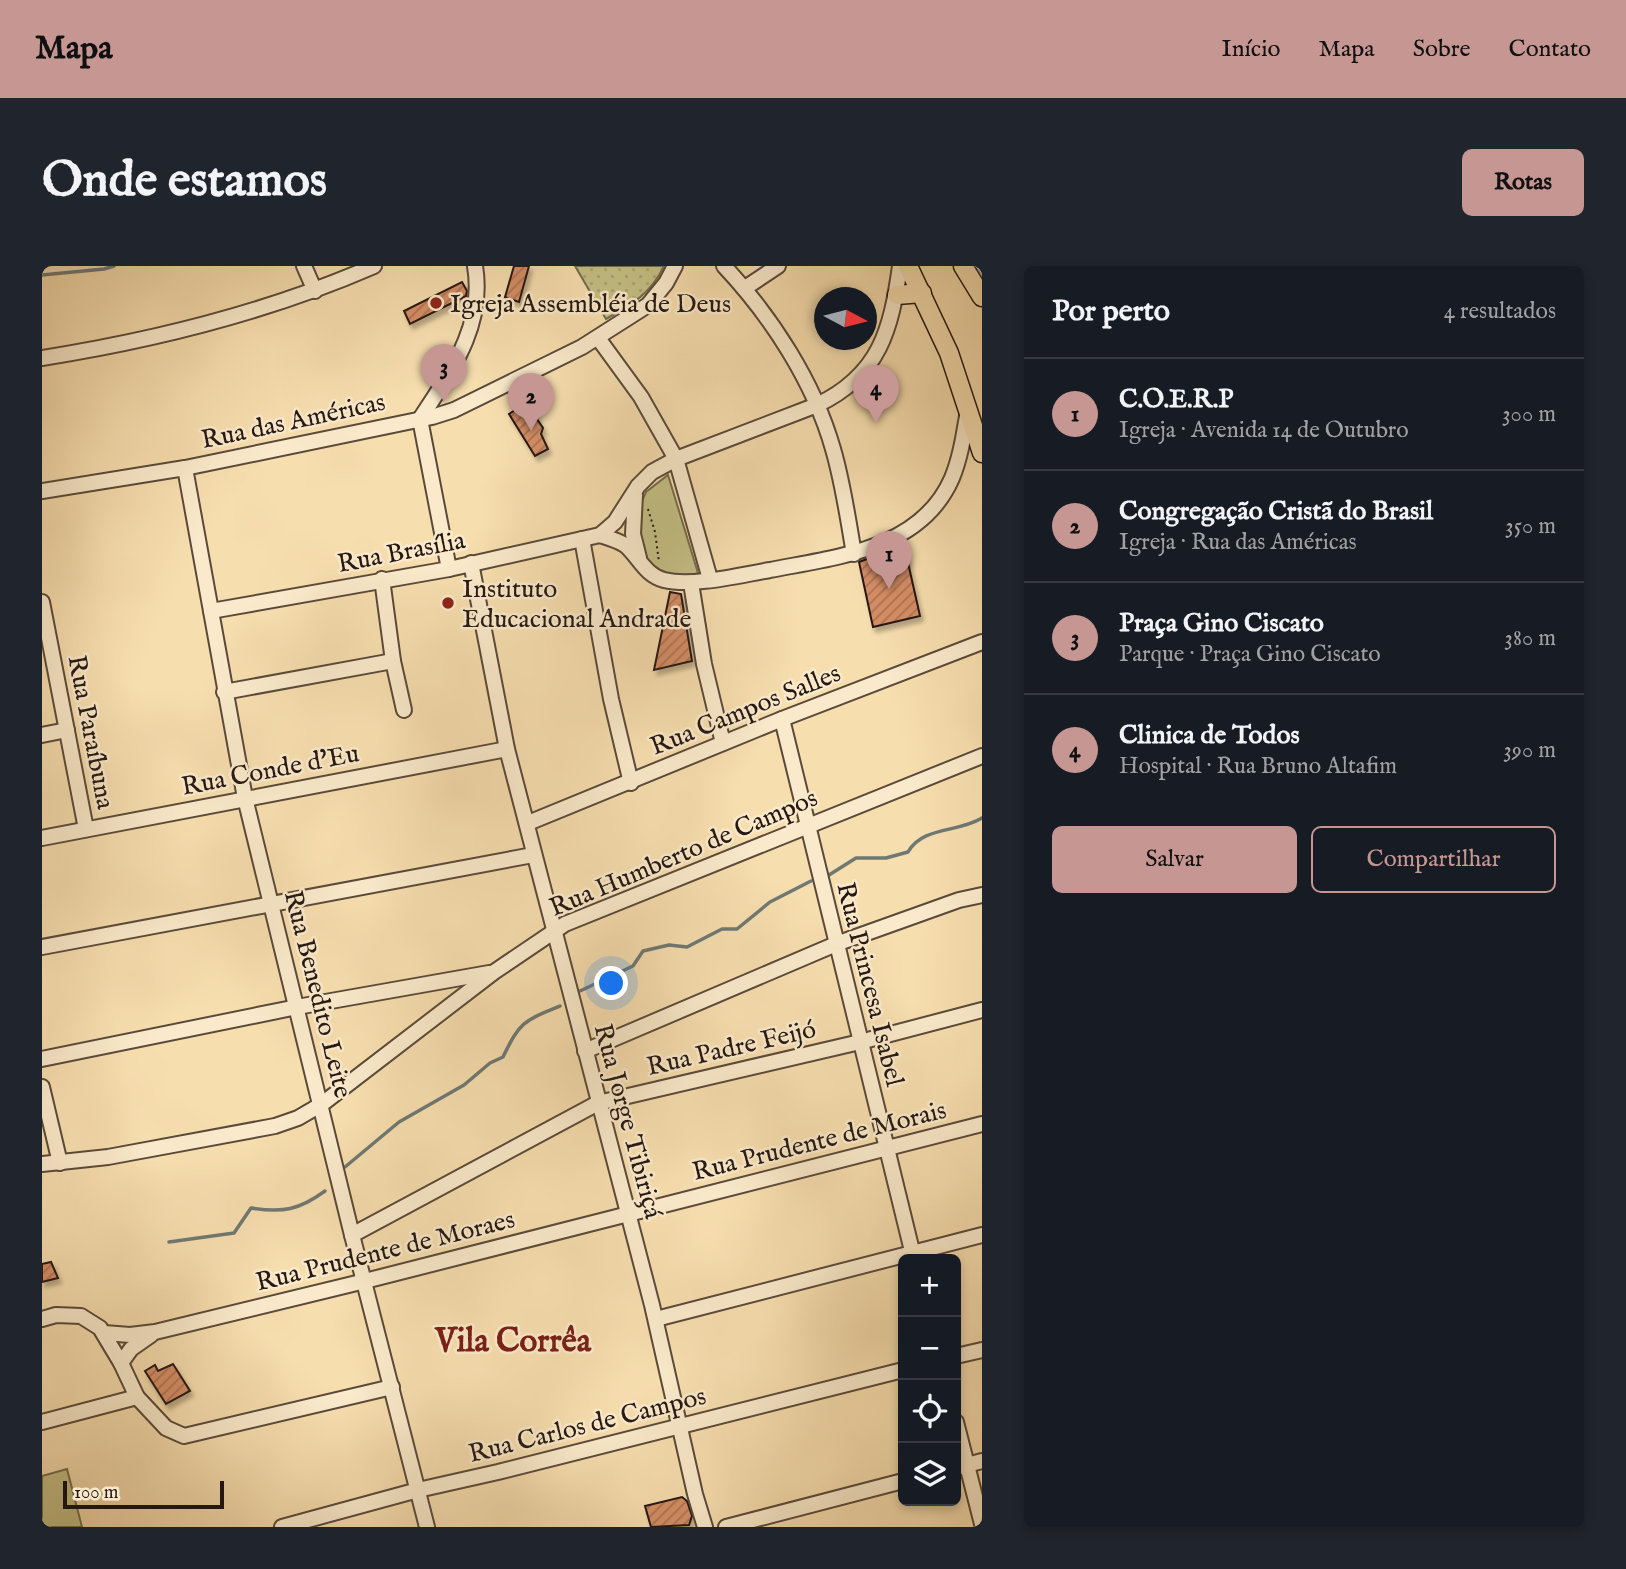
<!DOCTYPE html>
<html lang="pt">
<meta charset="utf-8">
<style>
:root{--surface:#171b24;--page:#20242c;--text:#f1f3f6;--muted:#9ea1a6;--line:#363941;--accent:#c59692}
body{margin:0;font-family:"IM FELL English",serif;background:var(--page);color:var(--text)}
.controls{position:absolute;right:21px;bottom:21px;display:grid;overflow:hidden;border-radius:10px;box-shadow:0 4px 10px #0003}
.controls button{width:63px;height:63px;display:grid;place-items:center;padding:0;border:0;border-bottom:2px solid var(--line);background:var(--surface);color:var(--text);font:35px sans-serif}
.compass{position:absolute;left:772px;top:21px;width:63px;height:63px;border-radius:50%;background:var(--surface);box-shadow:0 4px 10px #0003;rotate:97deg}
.scale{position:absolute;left:21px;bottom:18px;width:161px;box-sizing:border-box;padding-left:7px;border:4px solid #251813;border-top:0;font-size:19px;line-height:24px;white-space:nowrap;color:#251813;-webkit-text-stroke:5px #faeacb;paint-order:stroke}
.you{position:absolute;left:570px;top:718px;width:24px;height:24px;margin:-18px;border:5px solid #fff;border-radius:50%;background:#1a73e8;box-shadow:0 0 0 10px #1a73e833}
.badge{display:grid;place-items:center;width:46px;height:46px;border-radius:50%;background:var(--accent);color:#111;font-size:23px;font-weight:700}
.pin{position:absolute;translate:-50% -58px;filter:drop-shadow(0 2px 4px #0008)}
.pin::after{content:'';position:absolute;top:37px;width:24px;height:21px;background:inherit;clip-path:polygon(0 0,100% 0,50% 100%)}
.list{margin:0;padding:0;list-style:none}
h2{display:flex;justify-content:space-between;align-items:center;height:91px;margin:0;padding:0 28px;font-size:30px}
h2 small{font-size:23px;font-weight:400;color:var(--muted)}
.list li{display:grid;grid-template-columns:46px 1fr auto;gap:21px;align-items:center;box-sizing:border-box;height:112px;padding:0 28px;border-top:2px solid var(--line)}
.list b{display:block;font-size:26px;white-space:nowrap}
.list p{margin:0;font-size:23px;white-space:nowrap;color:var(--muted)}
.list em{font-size:23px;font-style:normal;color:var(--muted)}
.actions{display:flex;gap:14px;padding:21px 28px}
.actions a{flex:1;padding:16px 0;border:2px solid var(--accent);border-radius:10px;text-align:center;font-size:24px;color:var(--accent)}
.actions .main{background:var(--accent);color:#111}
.icon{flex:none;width:38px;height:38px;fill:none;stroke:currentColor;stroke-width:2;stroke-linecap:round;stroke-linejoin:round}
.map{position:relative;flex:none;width:940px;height:1261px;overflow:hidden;border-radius:10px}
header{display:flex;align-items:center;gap:42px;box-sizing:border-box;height:98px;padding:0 35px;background:var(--accent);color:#111}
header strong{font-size:33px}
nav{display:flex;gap:38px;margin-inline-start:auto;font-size:24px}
.intro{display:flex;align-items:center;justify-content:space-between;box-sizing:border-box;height:168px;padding:0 42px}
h1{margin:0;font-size:49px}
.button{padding:18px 32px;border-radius:10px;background:var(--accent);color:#111;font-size:24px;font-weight:700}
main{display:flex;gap:42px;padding:0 42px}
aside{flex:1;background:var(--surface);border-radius:10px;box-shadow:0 4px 10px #0003}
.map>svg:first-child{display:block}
.grass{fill:url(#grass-dots);stroke:#746c4c;stroke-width:2}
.park{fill:#c4bf85;stroke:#746c4c;stroke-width:2}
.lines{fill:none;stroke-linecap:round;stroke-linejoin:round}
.stream{stroke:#6f7974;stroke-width:3.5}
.river{stroke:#a1bab5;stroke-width:19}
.building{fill:url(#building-hatch);stroke:#251813;stroke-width:2;filter:url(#shadow)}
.minor-casing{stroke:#5a4a3a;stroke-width:18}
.major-casing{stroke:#251813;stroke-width:21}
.path{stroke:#251813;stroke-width:2;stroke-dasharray:2 3.5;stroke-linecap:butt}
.minor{stroke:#faeacb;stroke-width:14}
.major{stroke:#f7deaf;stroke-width:18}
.poi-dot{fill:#8f2418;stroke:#faeacb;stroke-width:2.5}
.labels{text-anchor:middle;stroke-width:5;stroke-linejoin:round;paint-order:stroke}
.poi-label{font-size:26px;fill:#251813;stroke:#faeacb;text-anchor:start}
.street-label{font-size:26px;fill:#251813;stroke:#faeacb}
.district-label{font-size:33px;font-weight:bold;fill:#7a1f14;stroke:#faeacb}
</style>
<header>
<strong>Mapa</strong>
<nav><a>Início</a><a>Mapa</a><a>Sobre</a><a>Contato</a></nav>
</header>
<div class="intro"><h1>Onde estamos</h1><a class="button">Rotas</a></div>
<main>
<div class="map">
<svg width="940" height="1261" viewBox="0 0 940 1261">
<defs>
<pattern id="grass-dots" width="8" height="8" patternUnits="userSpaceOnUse" patternTransform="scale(1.75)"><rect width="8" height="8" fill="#c4bf85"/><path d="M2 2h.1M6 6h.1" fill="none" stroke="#a8a372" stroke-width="1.8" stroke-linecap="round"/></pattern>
<pattern id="building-hatch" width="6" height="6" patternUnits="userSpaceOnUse" patternTransform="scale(1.75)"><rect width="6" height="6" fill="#d58e66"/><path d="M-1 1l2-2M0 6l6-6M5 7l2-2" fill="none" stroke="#ad7353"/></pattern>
<filter id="shadow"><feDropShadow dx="3" dy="5" stdDeviation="2" flood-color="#0004"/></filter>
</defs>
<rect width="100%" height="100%" fill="#f7deaf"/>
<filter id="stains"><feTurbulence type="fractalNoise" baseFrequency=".00286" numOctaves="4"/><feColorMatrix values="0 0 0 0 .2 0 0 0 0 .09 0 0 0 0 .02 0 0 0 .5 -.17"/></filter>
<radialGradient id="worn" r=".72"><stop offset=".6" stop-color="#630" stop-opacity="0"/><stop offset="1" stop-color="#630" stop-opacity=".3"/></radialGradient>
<!-- grass -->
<path class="grass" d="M 533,0 L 622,0 C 610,26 589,40 564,53 Z"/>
<!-- park -->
<g class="park">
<path d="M 626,209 L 656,307 L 644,311 L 628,310 L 612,302 L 602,291 L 594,256 L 600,235 L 604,226 Z"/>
<path d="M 25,1203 L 40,1261 L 0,1261 L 0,1210 Z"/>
</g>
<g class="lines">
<!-- stream -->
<g class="stream">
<path d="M 0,9 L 62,3 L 72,0"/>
<path d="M 787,609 L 814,592 L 844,592 L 866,586 C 881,560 916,567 940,552"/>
<path d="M 538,725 L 591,700 L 601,685 L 627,679 L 645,681 L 680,663 L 695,663 L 728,636 L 769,615"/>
<path d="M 303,901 L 357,856 L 422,819 L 448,797 L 461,791 C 478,756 481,755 518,740"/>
<path d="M 127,976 L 192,967 L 209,942 C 241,947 257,944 283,925"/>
</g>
<!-- river -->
<path class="river" d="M 939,0 L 940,1"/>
</g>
<!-- building -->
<g class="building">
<path d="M 472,0 L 487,0 L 477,36 L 463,31 Z"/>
<path d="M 420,16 L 425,25 L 424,30 L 368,58 L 362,45 Z"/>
<path d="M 484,137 L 501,162 L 499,168 L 506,183 L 493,190 L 467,148 Z"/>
<path d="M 862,279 L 878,350 L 831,361 L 817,296 Z"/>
<path d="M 628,326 L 639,328 L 650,395 L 612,404 Z"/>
<path d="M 9,996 L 16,1012 L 0,1016 L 0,998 Z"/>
<path d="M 131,1098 L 148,1125 L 124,1138 L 103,1105 L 113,1099 L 116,1105 Z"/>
<path d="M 640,1231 L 645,1235 L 650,1250 L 647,1259 L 609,1261 L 603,1240 Z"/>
</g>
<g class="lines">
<defs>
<g id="minor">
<path d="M 262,0 L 273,25"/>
<path d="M 682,0 C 729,50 772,116 791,183 C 801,217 806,253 812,288"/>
<path d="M 703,22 L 736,0"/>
<path d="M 556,72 L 599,131 L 634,193 L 668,313"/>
<path d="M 0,92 C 114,74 226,46 332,0"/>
<path d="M 143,202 L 203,532 L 310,969 L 385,1261"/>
<path d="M 0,225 L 143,202 L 390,151 L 412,144 L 540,81 L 606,39 L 624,17 L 633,0"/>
<path d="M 593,229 L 591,268 L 597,292"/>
<path d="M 558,269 C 567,272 575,274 583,279 C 597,291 603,309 622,314 C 651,321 698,309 728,304 C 794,291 879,284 910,212 C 919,190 922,167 926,144"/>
<path d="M 540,273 L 569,433 L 589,517"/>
<path d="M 429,297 L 465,483 L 610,1039 L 653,1228 L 663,1261"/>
<path d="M 407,303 L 378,153 C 409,105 443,60 433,0"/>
<path d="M 340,313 L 351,395 L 362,444"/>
<path d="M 649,317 L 662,398 L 681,477"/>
<path d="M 0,336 L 44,563"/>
<path d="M 169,345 L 407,303 L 558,269 L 573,256 L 596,220 L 610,206 L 634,193 L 775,139 C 838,109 849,64 858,0"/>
<path d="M 182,426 L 351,395"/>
<path d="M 740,453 L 872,993"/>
<path d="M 0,469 L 25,464"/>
<path d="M 486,557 L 740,453 L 940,376"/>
<path d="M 0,572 L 465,483"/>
<path d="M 0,681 L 491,589"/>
<path d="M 543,785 L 794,678 L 917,634 L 940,629"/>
<path d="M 0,793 L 255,741 L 447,707"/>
<path d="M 0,821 L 18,897"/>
<path d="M 0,898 L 66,891 L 233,860 L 256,852 L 280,838 L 452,706 L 523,658 L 940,490"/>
<path d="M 310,969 L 556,837 L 818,776 L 940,744"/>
<path d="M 0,1053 L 14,1049 L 39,1050 L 58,1062 L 79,1097 L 95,1131 L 124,1162 L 142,1170 L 350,1121"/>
<path d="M 614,1053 L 940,969"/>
<path d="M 62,1067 L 88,1069 L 113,1066 L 323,1015 L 940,858"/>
<path d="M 914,1090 L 940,1084"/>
<path d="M 79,1097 L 89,1083 L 109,1069"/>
<path d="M 0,1156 L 95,1131"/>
<path d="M 914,1156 L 940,1258"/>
<path d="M 914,1202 L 940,1195"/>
<path d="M 240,1261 L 376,1224 L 456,1206 L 861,1104"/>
<path d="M 684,1261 L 861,1215"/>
</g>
<g id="major">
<path d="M 866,0 L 907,87 L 940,187"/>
<path d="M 921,0 L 940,31"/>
<path d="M 855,29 L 880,27"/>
</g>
</defs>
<!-- minor casing -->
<use href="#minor" class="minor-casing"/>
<!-- major casing -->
<use href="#major" class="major-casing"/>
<!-- path -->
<path class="path" d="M 606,243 L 613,266 L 617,296"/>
<!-- minor -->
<use href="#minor" class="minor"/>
<!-- major -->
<use href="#major" class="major"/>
</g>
<!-- markers -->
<g class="poi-dot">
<circle cx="394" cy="37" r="7"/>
<circle cx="406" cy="337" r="7"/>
</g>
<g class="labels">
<!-- poi labels -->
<g class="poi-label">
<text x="408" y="46">Igreja Assembléia de Deus</text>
<text x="420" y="331">Instituto<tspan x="420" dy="30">Educacional Andrade</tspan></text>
</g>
<!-- street labels -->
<g class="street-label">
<text transform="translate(251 154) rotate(-12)" y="9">Rua das Américas</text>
<text transform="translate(359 285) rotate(-11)" y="9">Rua Brasília</text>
<text transform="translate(703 443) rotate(-22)" y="9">Rua Campos Salles</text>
<text transform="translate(50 466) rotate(79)" y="9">Rua Paraíbuna</text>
<text transform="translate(228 503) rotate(-11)" y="9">Rua Conde d'Eu</text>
<text transform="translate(641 586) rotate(-23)" y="9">Rua Humberto de Campos</text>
<text transform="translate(829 718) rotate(76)" y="9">Rua Princesa Isabel</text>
<text transform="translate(277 728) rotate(76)" y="9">Rua Benedito Leite</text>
<text transform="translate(689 781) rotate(-13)" y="9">Rua Padre Feijó</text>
<text transform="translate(587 855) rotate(75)" y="9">Rua Jorge Tibiriçá</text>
<text transform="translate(777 874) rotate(-14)" y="9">Rua Prudente de Morais</text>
<text transform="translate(343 984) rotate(-14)" y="9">Rua Prudente de Moraes</text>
<text transform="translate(545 1158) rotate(-14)" y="9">Rua Carlos de Campos</text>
</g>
<!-- district labels -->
<g class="district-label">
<text x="471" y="1085">Vila Corrêa</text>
</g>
</g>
<rect width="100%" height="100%" filter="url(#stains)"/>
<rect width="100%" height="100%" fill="url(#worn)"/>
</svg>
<div class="controls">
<button>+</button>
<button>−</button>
<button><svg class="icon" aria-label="locate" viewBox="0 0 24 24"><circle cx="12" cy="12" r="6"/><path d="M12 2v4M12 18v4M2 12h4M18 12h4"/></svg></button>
<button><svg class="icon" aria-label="layers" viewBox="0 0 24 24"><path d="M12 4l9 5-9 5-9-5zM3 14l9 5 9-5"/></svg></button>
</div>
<svg class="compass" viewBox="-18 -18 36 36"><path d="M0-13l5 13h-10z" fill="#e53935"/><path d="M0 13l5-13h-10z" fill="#9ea1a6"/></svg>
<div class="scale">100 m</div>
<div class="you"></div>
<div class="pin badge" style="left:847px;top:323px">1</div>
<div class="pin badge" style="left:489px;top:165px">2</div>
<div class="pin badge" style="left:402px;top:136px">3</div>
<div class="pin badge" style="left:834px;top:157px">4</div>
</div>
<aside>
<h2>Por perto<small>4 resultados</small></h2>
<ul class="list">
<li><span class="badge">1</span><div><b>C.O.E.R.P</b><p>Igreja · Avenida 14 de Outubro</p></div><em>300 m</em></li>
<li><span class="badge">2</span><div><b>Congregação Cristã do Brasil</b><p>Igreja · Rua das Américas</p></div><em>350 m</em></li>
<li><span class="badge">3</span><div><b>Praça Gino Ciscato</b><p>Parque · Praça Gino Ciscato</p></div><em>380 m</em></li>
<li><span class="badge">4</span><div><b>Clinica de Todos</b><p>Hospital · Rua Bruno Altafim</p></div><em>390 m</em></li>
</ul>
<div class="actions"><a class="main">Salvar</a><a>Compartilhar</a></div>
</aside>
</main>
